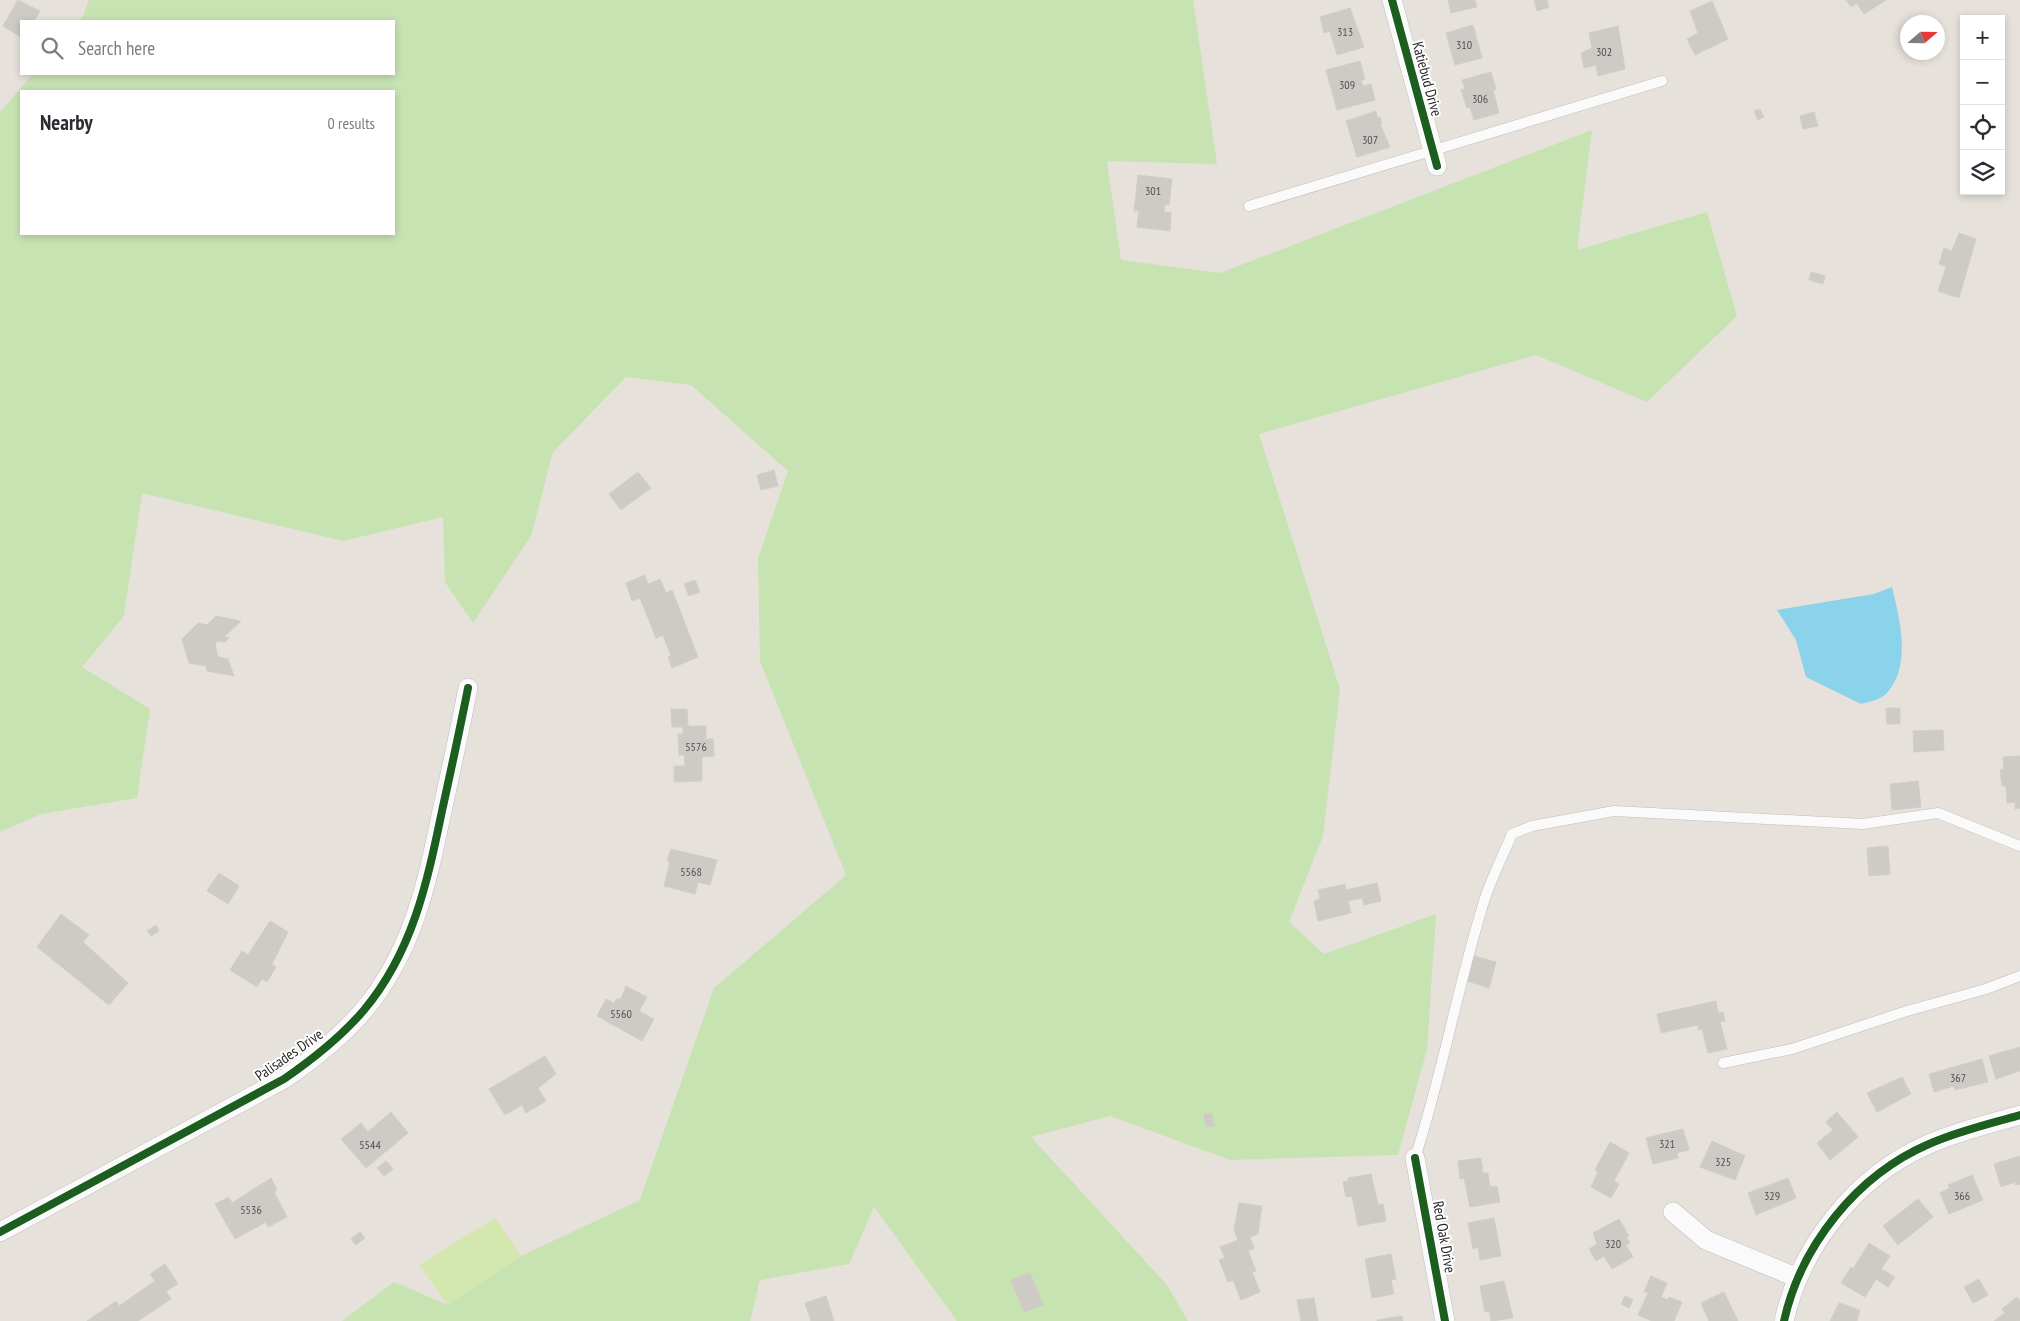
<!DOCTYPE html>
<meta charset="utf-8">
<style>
:root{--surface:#fff;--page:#f7f7f7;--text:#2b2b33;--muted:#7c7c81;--line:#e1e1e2}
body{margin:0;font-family:"PT Sans Narrow",sans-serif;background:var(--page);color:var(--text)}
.controls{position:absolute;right:15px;top:15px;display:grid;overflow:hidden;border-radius:0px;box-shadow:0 2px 8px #0003}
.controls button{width:45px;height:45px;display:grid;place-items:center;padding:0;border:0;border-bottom:1px solid var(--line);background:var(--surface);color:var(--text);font:25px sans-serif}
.compass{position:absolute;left:1900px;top:15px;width:45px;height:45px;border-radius:50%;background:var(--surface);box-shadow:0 2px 8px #0003;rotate:70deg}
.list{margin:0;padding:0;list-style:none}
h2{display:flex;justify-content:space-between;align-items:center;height:65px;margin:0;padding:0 20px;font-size:21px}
h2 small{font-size:16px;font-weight:400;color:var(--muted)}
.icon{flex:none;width:28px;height:28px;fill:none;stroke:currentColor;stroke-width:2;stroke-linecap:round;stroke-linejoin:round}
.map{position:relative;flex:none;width:2020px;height:1321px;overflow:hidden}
.search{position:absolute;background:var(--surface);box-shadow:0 2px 8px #0003;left:20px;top:20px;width:375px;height:55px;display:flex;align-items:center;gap:12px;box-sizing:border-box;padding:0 18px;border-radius:0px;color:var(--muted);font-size:19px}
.panel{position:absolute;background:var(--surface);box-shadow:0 2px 8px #0003;left:20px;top:90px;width:375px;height:145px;border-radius:0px}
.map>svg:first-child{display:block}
.green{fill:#c7e3b2;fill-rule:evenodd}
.pitch{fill:#d3e7af}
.water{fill:#8bd2eb}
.building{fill:#cecbc7;stroke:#d1cdc8}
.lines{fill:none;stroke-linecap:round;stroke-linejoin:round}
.service-casing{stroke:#bfbdbd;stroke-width:11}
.minor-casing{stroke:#bfbdbd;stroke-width:20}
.service{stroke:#fbfafa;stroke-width:10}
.minor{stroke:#fbfafa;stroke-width:19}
.cycleway-casing{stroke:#fff;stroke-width:11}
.cycleway{stroke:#1b5e20;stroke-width:8}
.labels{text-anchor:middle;stroke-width:4;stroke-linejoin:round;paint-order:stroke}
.number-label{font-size:12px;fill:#525150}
.street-label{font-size:15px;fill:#272727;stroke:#fff}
</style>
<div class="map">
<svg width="2020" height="1321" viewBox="0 0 2020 1321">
<rect width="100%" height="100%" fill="#e6e1db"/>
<!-- green -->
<path class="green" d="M 89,0 L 1193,0 L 1217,164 L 1107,161 L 1121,260 L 1220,273 L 1592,130 L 1577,250 L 1707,212 L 1737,316 L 1647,402 L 1536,355 L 1259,434 L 1340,689 L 1323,836 L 1289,922 L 1324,954 L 1436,914 L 1427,1049 L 1398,1155 L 1230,1160 L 1110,1116 L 1031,1137 L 1167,1285 L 1188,1321 L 957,1321 L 874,1207 L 849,1264 L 760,1280 L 750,1321 L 342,1321 L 394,1282 L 448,1305 L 521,1256 L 640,1200 L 714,988 L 846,875 L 760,661 L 758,559 L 788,471 L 691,385 L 626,377 L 553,452 L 531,536 L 473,623 L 445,582 L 443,517 L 343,541 L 142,493 L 124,616 L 82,667 L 150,709 L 137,798 L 41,814 L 0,832 L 0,112 L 33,74 L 394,74 L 394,21 L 79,21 L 83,16 ZM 21,91 L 394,91 L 394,234 L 21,234 Z"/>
<!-- pitch -->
<path class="pitch" d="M 495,1218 L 521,1256 L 448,1305 L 419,1265 Z"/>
<!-- water -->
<path class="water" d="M 1892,587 C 1900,620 1912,666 1886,694 C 1880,700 1868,702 1861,704 L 1806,677 L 1796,640 L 1777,610 L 1874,594 Z"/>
<!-- building -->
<g class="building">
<path d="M 18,0 L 40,11 L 34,21 L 21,21 L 21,37 L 3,26 Z"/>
<path d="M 1448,0 L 1475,0 L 1477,7 L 1451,13 Z"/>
<path d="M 1534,0 L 1547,0 L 1549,7 L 1537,11 Z"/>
<path d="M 1846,0 L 1886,0 L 1864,14 L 1857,3 L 1851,7 Z"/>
<path d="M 1712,1 L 1728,39 L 1695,55 L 1687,39 L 1698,33 L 1690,11 Z"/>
<path d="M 1350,8 L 1364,47 L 1337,55 L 1330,31 L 1324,33 L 1320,17 Z"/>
<path d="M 1473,25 L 1482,58 L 1455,65 L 1446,33 Z"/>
<path d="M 1618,26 L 1625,69 L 1598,76 L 1596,65 L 1584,68 L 1581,53 L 1592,48 L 1589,33 Z"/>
<path d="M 1360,61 L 1365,79 L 1361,80 L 1363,86 L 1371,84 L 1375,100 L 1337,110 L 1326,70 Z"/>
<path d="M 1491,72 L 1496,89 L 1493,90 L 1499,113 L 1474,120 L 1470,107 L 1467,108 L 1461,90 L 1465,89 L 1462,80 Z"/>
<path d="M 1760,109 L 1764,117 L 1758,120 L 1754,111 Z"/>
<path d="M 1376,111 L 1377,118 L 1380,117 L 1382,123 L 1380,124 L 1390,147 L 1357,157 L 1346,121 Z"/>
<path d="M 1814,112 L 1818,126 L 1803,129 L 1800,116 Z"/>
<path d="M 1138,175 L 1172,179 L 1169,205 L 1165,204 L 1164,212 L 1171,212 L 1170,231 L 1137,227 L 1139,211 L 1134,211 Z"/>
<path d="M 1959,233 L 1976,239 L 1959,298 L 1938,291 L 1946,267 L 1939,264 L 1944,248 L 1952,251 Z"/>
<path d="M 1811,272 L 1825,276 L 1823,284 L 1809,280 Z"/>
<path d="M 774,470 L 778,486 L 761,490 L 757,475 Z"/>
<path d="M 638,472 L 651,488 L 621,510 L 609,494 Z"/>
<path d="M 645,575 L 648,584 L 660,579 L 666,593 L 672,590 L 698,657 L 672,668 L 668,657 L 671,656 L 663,635 L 656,638 L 640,598 L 632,601 L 626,583 Z"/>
<path d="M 695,580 L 700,592 L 689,596 L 684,584 Z"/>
<path d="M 216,616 L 241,621 L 224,637 L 229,638 L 225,642 L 218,641 L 215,644 L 218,657 L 228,659 L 234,676 L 207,671 L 206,666 L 189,663 L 182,639 L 198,623 L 207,625 Z"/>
<path d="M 1886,708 L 1900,708 L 1900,724 L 1887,724 Z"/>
<path d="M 671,709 L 687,709 L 688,726 L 706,726 L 706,739 L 713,739 L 714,756 L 702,757 L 702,781 L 674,782 L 674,766 L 685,766 L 684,755 L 679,755 L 678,734 L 683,734 L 683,727 L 672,727 Z"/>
<path d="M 1943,730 L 1944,750 L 1914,752 L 1913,731 Z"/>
<path d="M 2020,756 L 2020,808 L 2015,809 L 2015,802 L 2007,803 L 2006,786 L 2002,786 L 2000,770 L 2004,769 L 2003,757 Z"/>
<path d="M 1918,781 L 1921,807 L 1892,810 L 1890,784 Z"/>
<path d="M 1888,846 L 1890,874 L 1869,876 L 1867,848 Z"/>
<path d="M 671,849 L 717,860 L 710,885 L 698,882 L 695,894 L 664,886 L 670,862 L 667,861 Z"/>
<path d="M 219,873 L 239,886 L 228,904 L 207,891 Z"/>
<path d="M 1377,883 L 1381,901 L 1364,905 L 1362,898 L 1348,901 L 1351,913 L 1318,921 L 1314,901 L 1320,899 L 1318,890 L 1345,884 L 1346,890 Z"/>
<path d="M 61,914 L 89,935 L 83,942 L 128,983 L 109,1005 L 37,947 Z"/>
<path d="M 270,921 L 288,932 L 272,964 L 276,967 L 267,982 L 262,979 L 257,987 L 230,970 L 242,951 L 248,955 Z"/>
<path d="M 156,925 L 159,931 L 151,936 L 147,931 Z"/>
<path d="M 1474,956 L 1496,962 L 1489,988 L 1467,981 Z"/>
<path d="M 626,986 L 647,997 L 639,1011 L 654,1019 L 642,1041 L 597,1016 L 606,999 L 614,1003 L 616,999 L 621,999 Z"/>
<path d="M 1716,1001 L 1718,1013 L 1723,1012 L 1725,1021 L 1720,1022 L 1727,1049 L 1708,1053 L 1702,1029 L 1698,1030 L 1698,1025 L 1661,1033 L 1657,1014 Z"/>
<path d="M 2020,1047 L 2020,1071 L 1996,1079 L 1989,1056 Z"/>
<path d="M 545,1056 L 556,1074 L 538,1088 L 546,1101 L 526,1113 L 522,1105 L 505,1115 L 489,1089 Z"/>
<path d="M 1982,1059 L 1988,1082 L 1955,1090 L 1954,1086 L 1934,1092 L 1929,1074 Z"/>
<path d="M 1902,1077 L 1911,1094 L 1877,1112 L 1867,1093 Z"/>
<path d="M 391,1112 L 408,1133 L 366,1168 L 341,1139 L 361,1123 L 368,1132 Z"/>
<path d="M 1837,1112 L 1858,1137 L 1830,1160 L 1817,1143 L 1833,1130 L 1826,1122 Z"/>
<path d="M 1212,1113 L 1214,1126 L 1206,1127 L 1204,1114 Z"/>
<path d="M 1683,1129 L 1689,1150 L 1677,1153 L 1678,1158 L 1653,1164 L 1646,1138 Z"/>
<path d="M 1712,1141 L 1745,1156 L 1735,1180 L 1700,1167 Z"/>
<path d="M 1610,1142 L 1629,1153 L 1614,1181 L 1619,1184 L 1611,1198 L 1591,1187 L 1598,1172 L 1595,1170 Z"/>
<path d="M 2020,1156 L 2020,1184 L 2016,1185 L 2015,1182 L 2001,1187 L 1994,1164 Z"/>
<path d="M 1481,1158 L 1483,1173 L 1488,1173 L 1490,1187 L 1497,1186 L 1500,1202 L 1470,1207 L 1464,1178 L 1460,1179 L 1458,1161 Z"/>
<path d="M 386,1161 L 393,1169 L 384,1176 L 377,1168 Z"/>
<path d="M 1371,1174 L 1378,1205 L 1383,1204 L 1386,1221 L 1358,1226 L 1352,1196 L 1346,1197 L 1343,1182 L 1348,1181 L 1348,1178 Z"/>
<path d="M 1972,1175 L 1983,1200 L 1949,1214 L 1940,1193 L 1950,1188 L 1948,1185 Z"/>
<path d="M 271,1178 L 277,1190 L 274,1192 L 287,1217 L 268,1227 L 266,1222 L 235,1239 L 215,1204 L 229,1197 L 232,1203 Z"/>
<path d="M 1788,1178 L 1796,1198 L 1756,1215 L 1748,1193 Z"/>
<path d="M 1918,1199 L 1933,1217 L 1898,1245 L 1883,1226 Z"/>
<path d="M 1239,1203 L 1262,1206 L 1258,1234 L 1250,1237 L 1254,1248 L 1248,1251 L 1256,1271 L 1252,1272 L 1260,1292 L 1241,1300 L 1233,1280 L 1228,1282 L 1219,1260 L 1225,1258 L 1220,1247 L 1238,1240 L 1234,1230 Z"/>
<path d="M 1494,1218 L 1501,1256 L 1480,1260 L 1478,1247 L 1473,1249 L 1468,1223 Z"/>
<path d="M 1619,1219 L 1629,1236 L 1626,1237 L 1630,1243 L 1626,1245 L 1633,1257 L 1612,1269 L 1604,1256 L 1596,1261 L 1589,1249 L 1597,1244 L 1593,1233 Z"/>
<path d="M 360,1232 L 365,1238 L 356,1245 L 351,1239 Z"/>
<path d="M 1869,1243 L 1890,1256 L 1881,1269 L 1895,1277 L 1888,1287 L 1876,1279 L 1865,1297 L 1841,1283 L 1851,1267 L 1853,1269 Z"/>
<path d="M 1391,1254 L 1396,1279 L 1391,1280 L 1394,1294 L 1372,1298 L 1365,1259 Z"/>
<path d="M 165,1264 L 178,1284 L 166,1291 L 171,1299 L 138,1321 L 87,1321 L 116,1301 L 119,1306 L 155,1281 L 150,1274 Z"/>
<path d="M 1030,1273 L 1043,1305 L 1024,1312 L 1011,1280 Z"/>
<path d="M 1651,1276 L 1667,1283 L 1661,1297 L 1668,1300 L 1669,1297 L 1682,1302 L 1674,1321 L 1652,1321 L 1638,1315 L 1648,1293 L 1644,1292 Z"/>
<path d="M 1979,1279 L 1988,1295 L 1973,1303 L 1964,1287 Z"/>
<path d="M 1504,1281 L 1513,1318 L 1491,1321 L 1489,1311 L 1485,1312 L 1480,1286 Z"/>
<path d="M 1724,1292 L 1738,1321 L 1709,1321 L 1701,1303 Z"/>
<path d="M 826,1296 L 834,1321 L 811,1321 L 805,1303 Z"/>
<path d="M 1625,1296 L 1633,1300 L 1629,1308 L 1621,1304 Z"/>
<path d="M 2017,1297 L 2020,1301 L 2020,1321 L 1994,1321 L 2005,1313 L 2002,1309 Z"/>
<path d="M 1314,1298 L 1318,1321 L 1301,1321 L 1297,1300 Z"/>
<path d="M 1839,1303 L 1860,1310 L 1857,1321 L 1830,1321 Z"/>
<path d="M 1402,1316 L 1403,1321 L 1377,1321 L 1377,1320 Z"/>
</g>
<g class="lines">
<defs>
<g id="service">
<path d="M 1249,206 L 1662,81"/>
<path d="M 1723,1063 L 1792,1049 L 1907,1011 L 1986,989 L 2020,976"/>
<path d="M 1415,1158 C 1442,1075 1457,990 1482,908 C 1489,882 1502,858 1512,834 L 1532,826 L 1614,811 L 1863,824 L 1938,813 L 2020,846"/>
</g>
<g id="minor">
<path d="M 1392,0 L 1437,166"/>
<path d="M 1415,1158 L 1445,1321"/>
<path d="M 1673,1212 L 1706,1240 L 1798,1278"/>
<path d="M 0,1232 L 284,1079 C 313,1059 341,1037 364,1010 C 413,951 427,883 442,811 C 451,770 460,729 468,688"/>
<path d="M 1784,1321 C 1801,1245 1857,1175 1929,1144 C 1958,1131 1989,1124 2020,1115"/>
</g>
</defs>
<!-- service casing -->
<use href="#service" class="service-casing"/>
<!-- minor casing -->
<use href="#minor" class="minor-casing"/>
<!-- service -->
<use href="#service" class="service"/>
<!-- minor -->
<use href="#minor" class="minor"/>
<defs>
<g id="cycleway">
<path d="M 1392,0 L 1437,166"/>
<path d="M 1415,1158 L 1445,1321"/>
<path d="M 0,1232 L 284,1079 C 313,1059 341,1037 364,1010 C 413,951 427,883 442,811 C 451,770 460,729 468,688"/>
<path d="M 1784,1321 C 1801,1245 1857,1175 1929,1144 C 1958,1131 1989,1124 2020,1115"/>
</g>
</defs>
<!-- cycleway casing -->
<use href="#cycleway" class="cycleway-casing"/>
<!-- cycleway -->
<use href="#cycleway" class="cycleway"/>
</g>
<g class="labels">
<!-- number labels -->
<g class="number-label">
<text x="1345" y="36">313</text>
<text x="1464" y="49">310</text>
<text x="1604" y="56">302</text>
<text x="1347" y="89">309</text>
<text x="1480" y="103">306</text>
<text x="1370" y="144">307</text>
<text x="1153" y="195">301</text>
<text x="696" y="751">5576</text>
<text x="691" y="876">5568</text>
<text x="621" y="1018">5560</text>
<text x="1958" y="1082">367</text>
<text x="1667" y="1148">321</text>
<text x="370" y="1149">5544</text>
<text x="1723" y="1166">325</text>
<text x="1772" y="1200">329</text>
<text x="1962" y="1200">366</text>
<text x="251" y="1214">5536</text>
<text x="1613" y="1248">320</text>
</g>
<!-- street labels -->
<g class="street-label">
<text transform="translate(1427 79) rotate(75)" y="5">Katiebud Drive</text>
<text transform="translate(289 1055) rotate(-35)" y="5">Palisades Drive</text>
<text transform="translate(1444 1237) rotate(80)" y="5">Red Oak Drive</text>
</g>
</g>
</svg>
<div class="controls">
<button>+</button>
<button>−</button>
<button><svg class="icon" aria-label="locate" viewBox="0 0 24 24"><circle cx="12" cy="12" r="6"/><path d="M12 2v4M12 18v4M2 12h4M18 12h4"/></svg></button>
<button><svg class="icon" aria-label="layers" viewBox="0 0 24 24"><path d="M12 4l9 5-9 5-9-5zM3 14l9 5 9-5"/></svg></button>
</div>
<svg class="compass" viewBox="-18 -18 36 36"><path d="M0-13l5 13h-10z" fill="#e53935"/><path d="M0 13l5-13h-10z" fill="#7c7c81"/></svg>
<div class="search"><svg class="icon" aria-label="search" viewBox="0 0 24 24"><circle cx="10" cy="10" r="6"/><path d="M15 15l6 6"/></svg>Search here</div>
<section class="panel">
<h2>Nearby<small>0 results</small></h2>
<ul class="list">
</ul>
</section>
</div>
